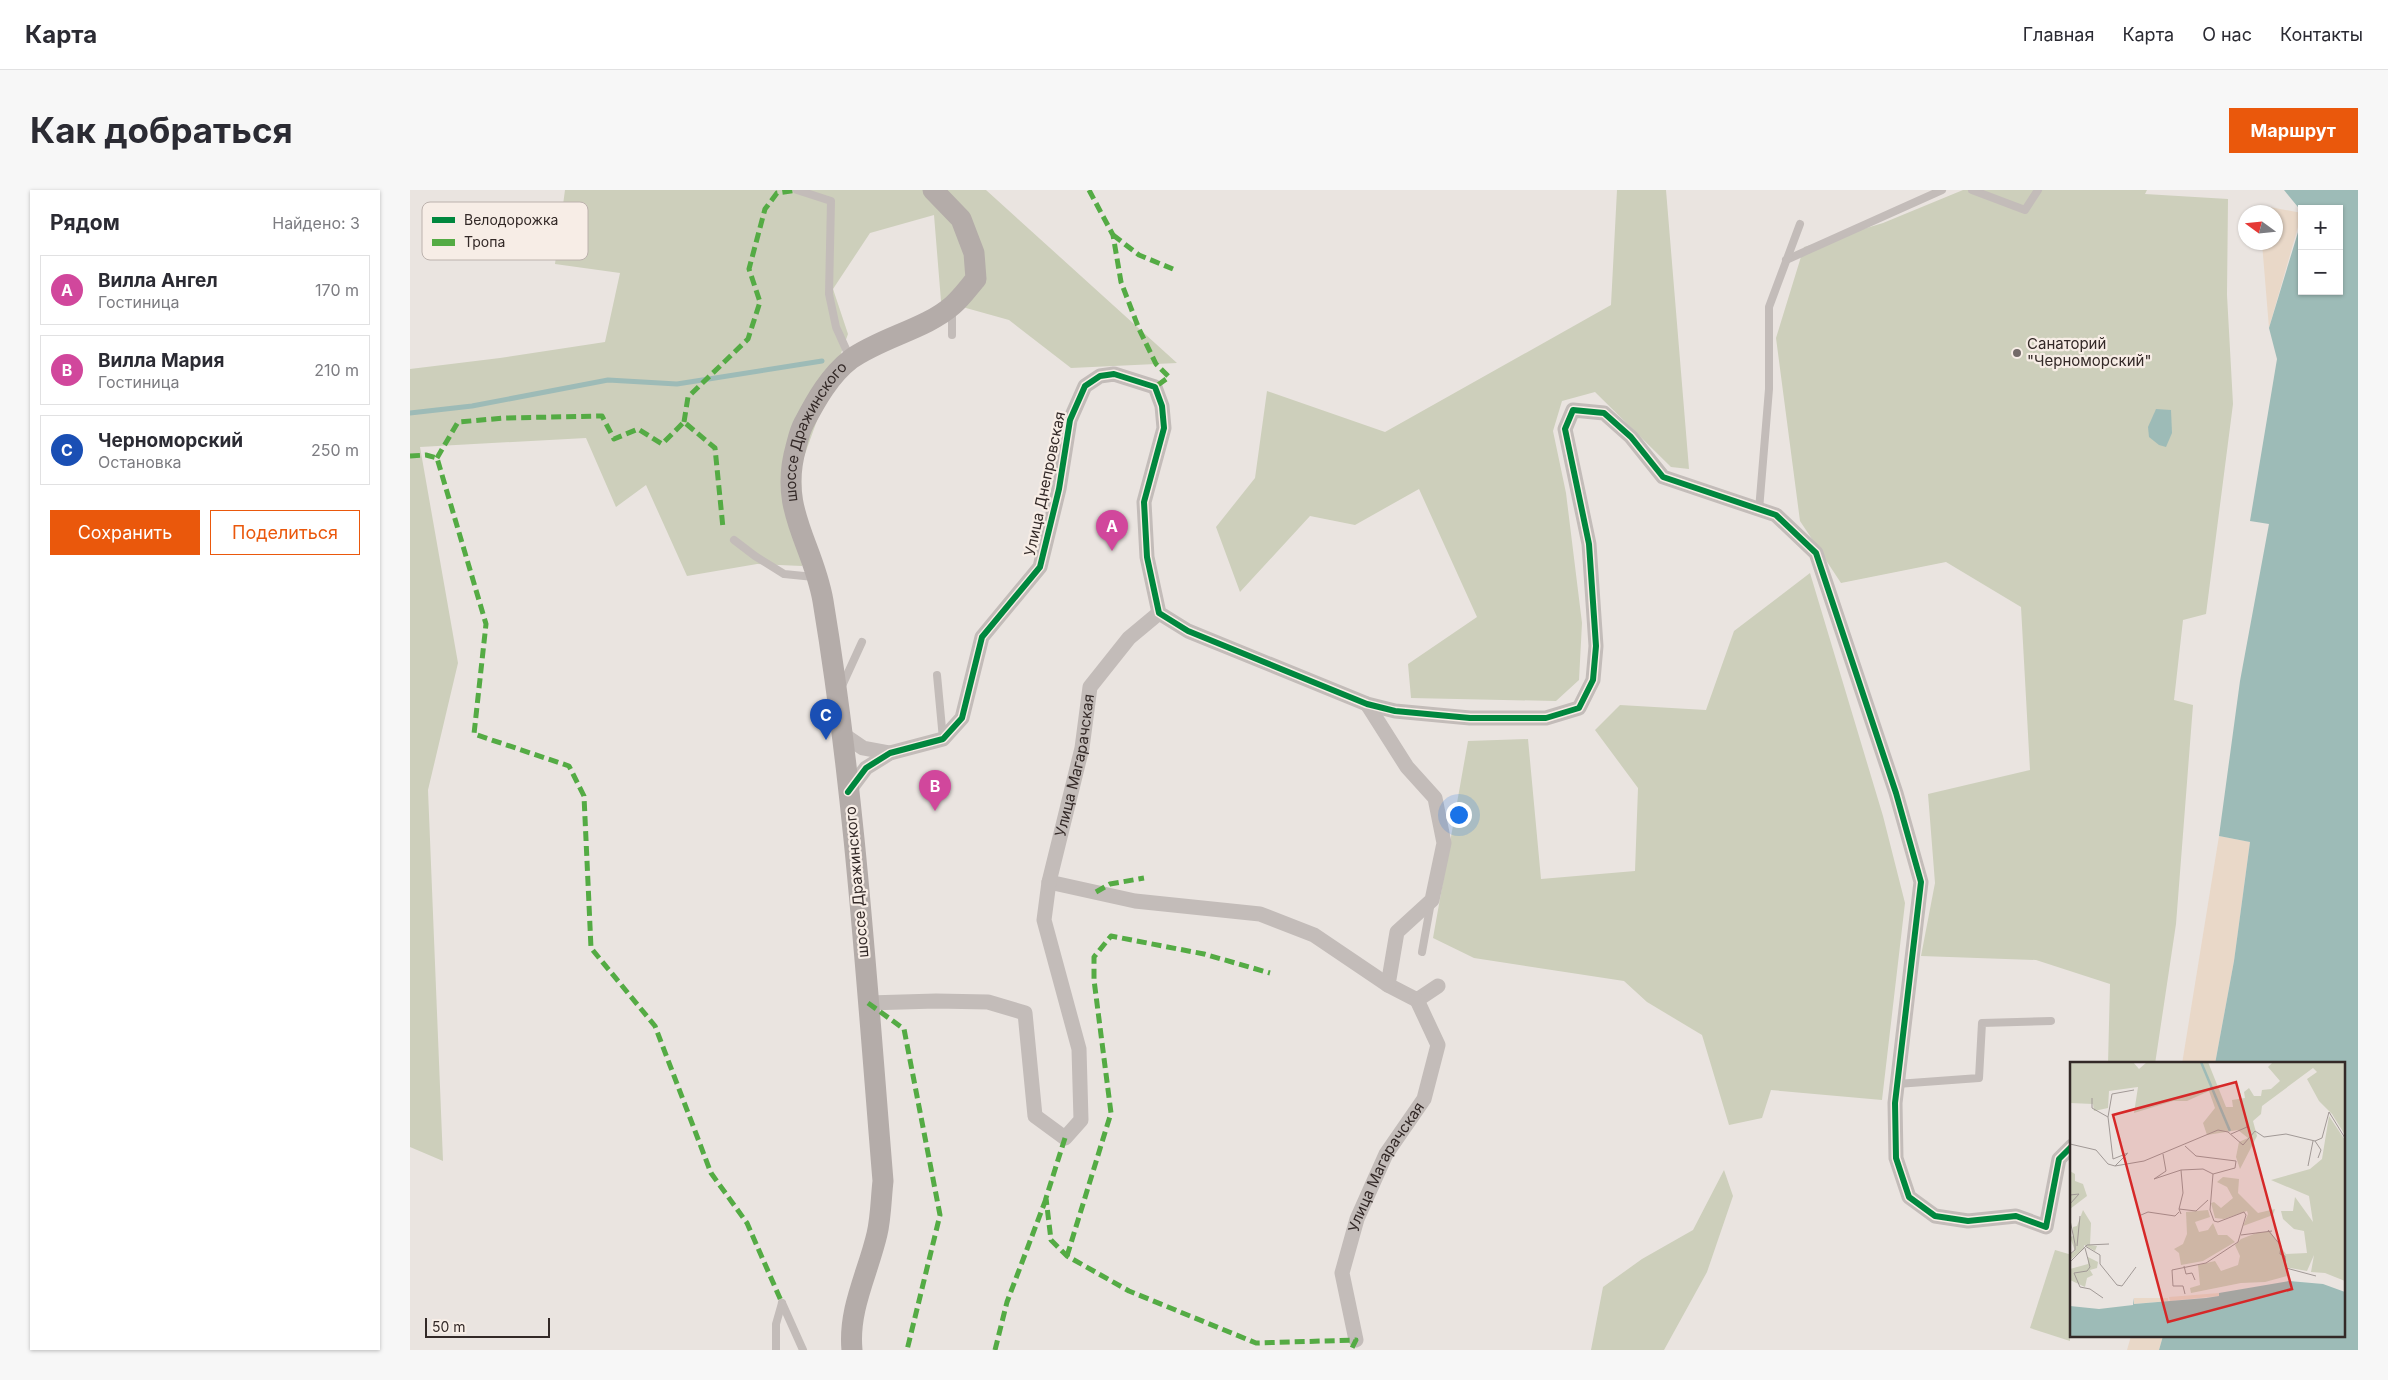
<!DOCTYPE html>
<html lang="ru">
<meta charset="utf-8">
<style>
:root{--surface:#fff;--page:#f7f7f7;--text:#2b2b33;--muted:#7c7c81;--line:#e1e1e2;--accent:#ea580c}
body{margin:0;font-family:Inter,sans-serif;background:var(--page);color:var(--text)}
.controls{position:absolute;right:15px;top:15px;display:grid;overflow:hidden;border-radius:0px;box-shadow:0 1px 4px #0004}
.controls button{width:45px;height:45px;display:grid;place-items:center;padding:0;border:0;border-bottom:1px solid var(--line);background:var(--surface);color:var(--text);font:25px sans-serif}
.compass{position:absolute;left:1828px;top:15px;width:45px;height:45px;border-radius:50%;background:var(--surface);box-shadow:0 1px 4px #0004;rotate:285deg}
.scale{position:absolute;left:15px;bottom:12px;width:125px;box-sizing:border-box;padding-left:5px;border:2px solid #332927;border-top:0;font-size:14px;line-height:18px;white-space:nowrap;color:#332927;-webkit-text-stroke:4px #f7ede6;paint-order:stroke}
.you{position:absolute;left:1048px;top:624px;width:18px;height:18px;margin:-12px;border:4px solid #fff;border-radius:50%;background:#1a73e8;box-shadow:0 0 0 8px #1a73e833}
.badge{display:grid;place-items:center;width:32px;height:32px;border-radius:50%;background:var(--accent);color:#fff;font-size:16px;font-weight:700}
.pin{position:absolute;translate:-50% -41px;filter:drop-shadow(0 1px 2px #0008)}
.pin::after{content:'';position:absolute;top:26px;width:18px;height:15px;background:inherit;clip-path:polygon(0 0,100% 0,50% 100%)}
.list{margin:0;padding:0;list-style:none}
h2{display:flex;justify-content:space-between;align-items:center;height:65px;margin:0;padding:0 20px;font-size:21px}
h2 small{font-size:16px;font-weight:400;color:var(--muted)}
.list li{display:grid;grid-template-columns:32px 1fr auto;gap:15px;align-items:center;box-sizing:border-box;height:70px;margin:0 10px 10px;padding:0 10px;border:1px solid var(--line);border-radius:0px}
.list b{display:block;font-size:19px;white-space:nowrap}
.list p{margin:0;font-size:16px;white-space:nowrap;color:var(--muted)}
.list em{font-size:16px;font-style:normal;color:var(--muted)}
.actions{display:flex;gap:10px;padding:15px 20px}
.actions a{flex:1;padding:11px 0;border:1px solid var(--accent);border-radius:0px;text-align:center;font-size:18px;color:var(--accent)}
.actions .main{background:var(--accent);color:#fff}
.map{position:relative;flex:none;width:1948px;height:1160px;overflow:hidden;border-radius:0px}
header{display:flex;align-items:center;gap:30px;box-sizing:border-box;height:70px;padding:0 25px;background:var(--surface);border-bottom:1px solid var(--line)}
header strong{font-size:24px}
nav{display:flex;gap:28px;margin-inline-start:auto;font-size:18px}
.intro{display:flex;align-items:center;justify-content:space-between;box-sizing:border-box;height:120px;padding:0 30px}
h1{margin:0;font-size:35px}
.button{padding:12px 22px;border-radius:0px;background:var(--accent);color:#fff;font-size:18px;font-weight:700}
main{display:flex;gap:30px;padding:0 30px}
aside{flex:1;background:var(--surface);border-radius:0px;box-shadow:0 1px 4px #0004}
.map>svg:first-child{display:block}
.green{fill:#cdcfbb}
.sand{fill:#e9d8c8}
.water{fill:#9dbbb7}
.lines{fill:none;stroke-linecap:round;stroke-linejoin:round}
.stream{stroke:#9dbbb7;stroke-width:5}
.lane{stroke:#c3bcb9;stroke-width:8}
.street{stroke:#c3bcb9;stroke-width:15}
.secondary{stroke:#b4aca9;stroke-width:21}
.quiet{stroke:#54ab44;stroke-width:5;stroke-dasharray:10 5;stroke-linecap:butt}
.cycleway-casing{stroke:#f7ede6;stroke-width:9}
.cycleway{stroke:#00873e;stroke-width:6}
.poi-dot{fill:#736a68;stroke:#f7ede6;stroke-width:2}
.labels{text-anchor:middle;stroke-width:4.5;stroke-linejoin:round;paint-order:stroke}
.poi-label{font-size:15px;fill:#332927;stroke:#f7ede6;text-anchor:start}
.street-label{font-size:15px;fill:#332927;stroke:#f7ede6}
.inset-river{fill:none;stroke:#9dbbb7;stroke-width:2.5}
.inset-road{fill:none;stroke:#a19996;stroke-width:1}
.view{fill:#d62828;fill-opacity:0.15;stroke:#d62828;stroke-width:2.5}
.inset-edge{fill:none;stroke:#332927;stroke-width:2.5}
.key{fill:#f7ede6;stroke:#bcb2ad;stroke-width:1}
.key-label{font-size:14px;fill:#332927}
</style>
<header>
<strong>Карта</strong>
<nav><a>Главная</a><a>Карта</a><a>О нас</a><a>Контакты</a></nav>
</header>
<div class="intro"><h1>Как добраться</h1><a class="button">Маршрут</a></div>
<main>
<aside>
<h2>Рядом<small>Найдено: 3</small></h2>
<ul class="list">
<li><span class="badge" style="background:#d1479c">A</span><div><b>Вилла Ангел</b><p>Гостиница</p></div><em>170 m</em></li>
<li><span class="badge" style="background:#d1479c">B</span><div><b>Вилла Мария</b><p>Гостиница</p></div><em>210 m</em></li>
<li><span class="badge" style="background:#1a4fb4">C</span><div><b>Черноморский</b><p>Остановка</p></div><em>250 m</em></li>
</ul>
<div class="actions"><a class="main">Сохранить</a><a>Поделиться</a></div>
</aside>
<div class="map">
<svg width="1948" height="1160" viewBox="0 0 1948 1160">
<rect width="100%" height="100%" fill="#eae4e0"/>
<!-- green -->
<g class="green">
<path d="M 155,0 L 576,0 L 767,173 L 661,178 L 599,130 L 531,111 L 524,25 L 460,43 L 423,99 L 438,144 L 391,275 L 392,376 L 347,374 L 277,386 L 236,295 L 206,317 L 176,248 L 10,257 L 48,473 L 18,600 L 33,971 L 0,957 L 0,179 L 90,168 L 195,152 L 210,83 L 145,74 Z"/>
<path d="M 1207,0 L 1256,0 L 1279,279 L 1261,277 L 1185,202 L 1152,211 L 1143,241 L 1156,303 L 1172,433 L 1169,490 L 1146,511 L 1001,508 L 998,474 L 1067,427 L 1009,299 L 945,335 L 900,326 L 830,402 L 806,337 L 845,288 L 857,201 L 975,242 L 1201,115 Z"/>
<path d="M 1553,0 L 1737,0 L 1735,4 L 1818,9 L 1817,105 L 1823,214 L 1796,424 L 1773,430 L 1764,510 L 1783,515 L 1766,734 L 1745,874 L 1698,874 L 1700,794 L 1626,770 L 1511,766 L 1525,693 L 1518,604 L 1620,580 L 1611,417 L 1536,372 L 1431,393 L 1390,331 L 1366,148 L 1394,57 L 1473,33 Z"/>
<path d="M 1400,383 L 1473,626 L 1495,713 L 1472,910 L 1361,900 L 1352,928 L 1319,935 L 1292,845 L 1237,812 L 1214,791 L 1064,768 L 1023,748 L 1058,551 L 1118,549 L 1131,689 L 1225,681 L 1228,598 L 1185,540 L 1210,515 L 1296,520 L 1324,441 Z"/>
<path d="M 1314,980 L 1323,1006 L 1297,1082 L 1254,1160 L 1181,1160 L 1193,1097 L 1232,1069 L 1283,1040 Z"/>
<path d="M 1645,1060 L 1662,1065 L 1660,1151 L 1620,1138 Z"/>
</g>
<!-- sand -->
<g class="sand">
<path d="M 1849,15 L 1892,23 L 1859,138 L 1852,53 L 1866,52 L 1866,22 L 1850,22 Z"/>
<path d="M 1809,646 L 1840,652 L 1824,771 L 1805,874 L 1772,874 Z"/>
<path d="M 1721,1146 L 1753,1146 L 1749,1160 L 1717,1160 Z"/>
</g>
<!-- water -->
<g class="water">
<path d="M 1874,0 L 1948,0 L 1948,1160 L 1749,1160 L 1753,1146 L 1934,1146 L 1934,874 L 1805,874 L 1824,771 L 1840,652 L 1809,646 L 1830,491 L 1859,334 L 1840,331 L 1867,169 L 1859,138 L 1892,29 L 1892,101 L 1929,101 L 1929,19 L 1892,19 L 1892,22 Z"/>
<path d="M 1746,219 L 1761,220 L 1762,243 L 1756,257 L 1749,255 L 1739,247 L 1738,237 Z"/>
</g>
<g class="lines">
<!-- stream -->
<path class="stream" d="M 0,223 L 62,216 L 198,190 L 267,194 L 412,171"/>
<!-- lane -->
<g class="lane">
<path d="M 387,0 L 421,11 L 419,104 L 426,137 L 440,168"/>
<path d="M 1562,0 L 1615,20 L 1628,0"/>
<path d="M 1376,70 L 1532,0"/>
<path d="M 542,145 L 542,120"/>
<path d="M 1349,320 L 1359,199 L 1359,117 L 1390,34"/>
<path d="M 324,350 L 345,366 L 374,384 L 404,387"/>
<path d="M 527,485 L 533,549"/>
<path d="M 431,498 L 452,452"/>
<path d="M 1012,762 L 1021,712"/>
<path d="M 1487,894 L 1569,888 L 1572,833 L 1641,831"/>
<path d="M 372,1113 L 393,1160"/>
<path d="M 366,1160 L 366,1134 L 372,1113"/>
</g>
<!-- street -->
<g class="street">
<path d="M 957,514 L 997,577 L 1025,608 L 1034,653 L 1022,710 L 987,742 L 978,795 L 1007,810 L 1028,796"/>
<path d="M 431,543 L 453,558 L 480,563"/>
<path d="M 438,602 L 456,578 L 480,563 L 533,549 L 552,528 L 572,447 L 630,377 L 649,299 L 660,230 L 675,196 L 690,186 L 704,184 L 745,197 L 752,216 L 754,238 L 734,312 L 737,367 L 749,423 L 778,441 L 957,514 L 985,521 L 1060,528 L 1136,528 L 1169,518 L 1183,490 L 1186,456 L 1179,354 L 1155,239 L 1163,220 L 1194,223 L 1221,247 L 1253,287 L 1366,325 L 1406,363 L 1486,603 L 1511,692 L 1485,913 L 1486,968 L 1499,1007 L 1525,1026 L 1558,1031 L 1606,1026 L 1636,1037 L 1649,969 L 1662,956"/>
<path d="M 639,692 L 725,711 L 850,724 L 904,745 L 978,795"/>
<path id="s1" d="M 458,813 L 526,811 L 578,812 L 615,823 L 625,926 L 655,948 L 671,930 L 669,859 L 634,730 L 639,692 L 672,558 L 680,497 L 719,448 L 749,423"/>
<path id="s2" d="M 946,1150 L 932,1083 L 947,1029 L 976,964 L 1014,909 L 1028,855 L 1007,810"/>
</g>
<!-- secondary -->
<path class="secondary" id="s3" d="M 442,1160 C 438,1119 458,1083 467,1044 C 471,1027 471,1008 473,991 C 457,798 445,603 413,411 C 403,353 368,320 386,257 C 388,249 390,240 394,233 C 406,210 420,185 441,169 C 472,147 516,139 543,115 C 552,107 559,97 566,89 L 564,63 L 551,29 L 523,0"/>
<!-- quiet -->
<g class="quiet">
<path d="M 679,0 L 703,45 L 711,92 L 729,139 L 746,174 L 759,187 L 745,197"/>
<path d="M 703,45 L 729,65 L 763,79"/>
<path d="M 274,232 L 278,207 L 338,149 L 350,112 L 339,79 L 355,19 L 367,3 L 387,0"/>
<path d="M 0,266 L 16,265 L 27,268 L 76,434 L 64,544 L 159,576 L 174,606 L 181,758 L 245,836 L 301,983 L 337,1033 L 372,1113"/>
<path d="M 27,268 L 48,232 L 95,228 L 192,226 L 204,249 L 228,239 L 252,254 L 274,232 L 305,258 L 313,338"/>
<path d="M 686,702 L 700,694 L 734,688"/>
<path d="M 458,813 L 494,839 L 530,1025 L 497,1160"/>
<path d="M 655,948 L 636,1008 L 641,1050 L 657,1066 L 719,1101 L 846,1153 L 946,1150 L 941,1160"/>
<path d="M 657,1066 L 701,923 L 684,790 L 684,767 L 701,746 L 794,764 L 860,783"/>
<path d="M 585,1160 L 597,1112 L 636,1009"/>
</g>
<defs>
<path id="cycleway" d="M 438,602 L 456,578 L 480,563 L 533,549 L 552,528 L 572,447 L 630,377 L 649,299 L 660,230 L 675,196 L 690,186 L 704,184 L 745,197 L 752,216 L 754,238 L 734,312 L 737,367 L 749,423 L 778,441 L 957,514 L 985,521 L 1060,528 L 1136,528 L 1169,518 L 1183,490 L 1186,456 L 1179,354 L 1155,239 L 1163,220 L 1194,223 L 1221,247 L 1253,287 L 1366,325 L 1406,363 L 1486,603 L 1511,692 L 1485,913 L 1486,968 L 1499,1007 L 1525,1026 L 1558,1031 L 1606,1026 L 1636,1037 L 1649,969 L 1662,956"/>
</defs>
<!-- cycleway casing -->
<use href="#cycleway" class="cycleway-casing"/>
<!-- cycleway -->
<use href="#cycleway" class="cycleway"/>
</g>
<!-- markers -->
<circle class="poi-dot" cx="1607" cy="163" r="5"/>
<g class="labels">
<!-- poi labels -->
<g class="poi-label">
<text x="1617" y="159">Санаторий<tspan x="1617" dy="17">"Черноморский"</tspan></text>
</g>
<!-- street labels -->
<g class="street-label">
<text dy="5" stroke="none"><textPath href="#s3" startOffset="936">шоссе Дражинского</textPath></text>
<text transform="translate(635 294) rotate(-78)" y="5">Улица Днепровская</text>
<text dy="5" stroke="none"><textPath href="#s1" startOffset="686">Улица Магарачская</textPath></text>
<text transform="translate(447 692) rotate(-95)" y="5">шоссе Дражинского</text>
<text dy="5" stroke="none"><textPath href="#s2" startOffset="184">Улица Магарачская</textPath></text>
</g>
</g>
<!-- overview -->
<g transform="translate(1660 872)">
<rect width="275" height="275" fill="#eae4e0"/>
<path d="M 0,0 L 63,0 L 69,7 L 77,0 L 138,0 L 156,45 L 163,45 L 162,38 L 175,36 L 174,30 L 179,26 L 184,34 L 191,34 L 192,28 L 201,27 L 210,19 L 198,5 L 203,0 L 275,0 L 275,73 L 262,52 L 249,39 L 237,17 L 247,10 L 243,6 L 192,44 L 191,52 L 183,59 L 187,74 L 170,107 L 166,95 L 169,80 L 178,76 L 168,68 L 137,73 L 133,61 L 145,46 L 139,29 L 117,39 L 103,39 L 64,51 L 68,25 L 39,29 L 38,46 L 24,49 L 23,42 L 0,41 ZM 259,54 L 275,78 L 275,219 L 255,211 L 241,210 L 244,193 L 237,209 L 215,205 L 217,214 L 195,220 L 171,221 L 121,231 L 120,226 L 130,223 L 128,203 L 145,199 L 151,209 L 168,203 L 170,194 L 165,183 L 171,177 L 189,170 L 200,170 L 216,192 L 237,191 L 234,169 L 224,167 L 213,157 L 211,149 L 223,149 L 225,135 L 243,160 L 239,134 L 201,118 L 240,107 L 252,97 ZM 0,109 L 5,112 L 5,119 L 13,122 L 17,134 L 0,147 ZM 153,115 L 169,117 L 168,131 L 188,151 L 205,147 L 203,153 L 173,164 L 178,152 L 177,149 L 154,157 L 145,156 L 141,141 L 144,140 L 151,146 L 163,136 L 157,125 L 147,120 ZM 13,148 L 21,161 L 20,183 L 27,184 L 25,189 L 14,183 L 14,187 L 0,198 L 0,192 L 5,189 L 0,175 L 3,174 L 3,165 L 7,164 ZM 138,148 L 140,155 L 125,160 L 129,170 L 138,168 L 143,161 L 148,173 L 157,173 L 165,180 L 133,199 L 111,203 L 109,191 L 104,187 L 113,182 L 117,172 L 116,150 ZM 18,195 L 28,200 L 27,206 L 20,208 L 23,213 L 17,216 L 15,225 L 0,218 L 0,207 L 18,202 Z" fill="#cdcfbb"/>
<path d="M 149,231 L 149,234 L 100,239 L 99,235 ZM 64,236 L 98,236 L 98,239 L 64,242 Z" fill="#e9d8c8"/>
<path d="M 219,219 L 253,222 L 275,230 L 275,275 L 0,275 L 0,244 L 29,247 L 63,243 L 64,236 L 64,242 L 136,236 L 149,234 L 149,231 Z" fill="#9dbbb7"/>
<path class="inset-river" d="M 131,0 L 160,69"/>
<path class="inset-road" d="M 22,36 L 22,46 L 38,55M 161,72 L 177,65 L 177,61M 245,79 L 251,88 L 248,96M 0,82 L 26,88 L 38,102 L 45,104 L 74,99 L 148,68 L 158,70 L 173,83 L 185,69 L 194,75 L 216,72 L 245,79 L 252,76 L 259,50 L 275,76M 115,84 L 126,94 L 166,99 L 165,106 L 143,112 L 140,148 L 144,159 L 148,160 L 174,150 L 176,153 L 168,180 L 136,201 L 102,208 L 103,224 L 113,224 L 115,232M 58,91 L 43,97 L 38,55 L 42,32 L 64,28M 45,104 L 57,92M 238,104 L 243,79M 84,117 L 111,108 L 133,107 L 143,112M 84,117 L 96,109 L 93,92M 0,133 L 9,132 L 0,142M 109,147 L 113,131 L 111,108M 111,152 L 109,147 L 126,149 L 138,138M 71,153 L 78,150 L 105,154 L 109,150M 0,158 L 5,182 L 5,188 L 0,192M 198,168 L 211,184 L 210,192 L 215,194 L 216,206 L 246,214M 171,173 L 202,169M 7,184 L 10,154M 15,184 L 30,193 L 30,202 L 47,223 L 52,224 L 66,205M 15,186 L 20,205 L 17,209 L 4,211 L 10,225 L 20,227 L 33,236M 0,200 L 17,183 L 39,182M 114,204 L 116,212 L 122,211 L 125,218"/>
<path class="view" d="M 166,20 L 222,227 L 98,260 L 43,53 Z"/>
<rect width="275" height="275" class="inset-edge"/>
</g>
<!-- legend -->
<rect x="12" y="12" width="166" height="58" rx="8" class="key"/>
<rect x="22" y="27" width="23" height="6" fill="#00873e"/>
<rect x="22" y="49" width="23" height="7" fill="#54ab44"/>
<g class="key-label">
<text x="54" y="35">Велодорожка</text>
<text x="54" y="57">Тропа</text>
</g>
</svg>
<div class="controls">
<button>+</button>
<button>−</button>
</div>
<svg class="compass" viewBox="-18 -18 36 36"><path d="M0-13l5 13h-10z" fill="#e53935"/><path d="M0 13l5-13h-10z" fill="#7c7c81"/></svg>
<div class="scale">50 m</div>
<div class="you"></div>
<div class="pin badge" style="left:702px;top:361px;background:#d1479c">A</div>
<div class="pin badge" style="left:525px;top:621px;background:#d1479c">B</div>
<div class="pin badge" style="left:416px;top:550px;background:#1a4fb4">C</div>
</div>
</main>
